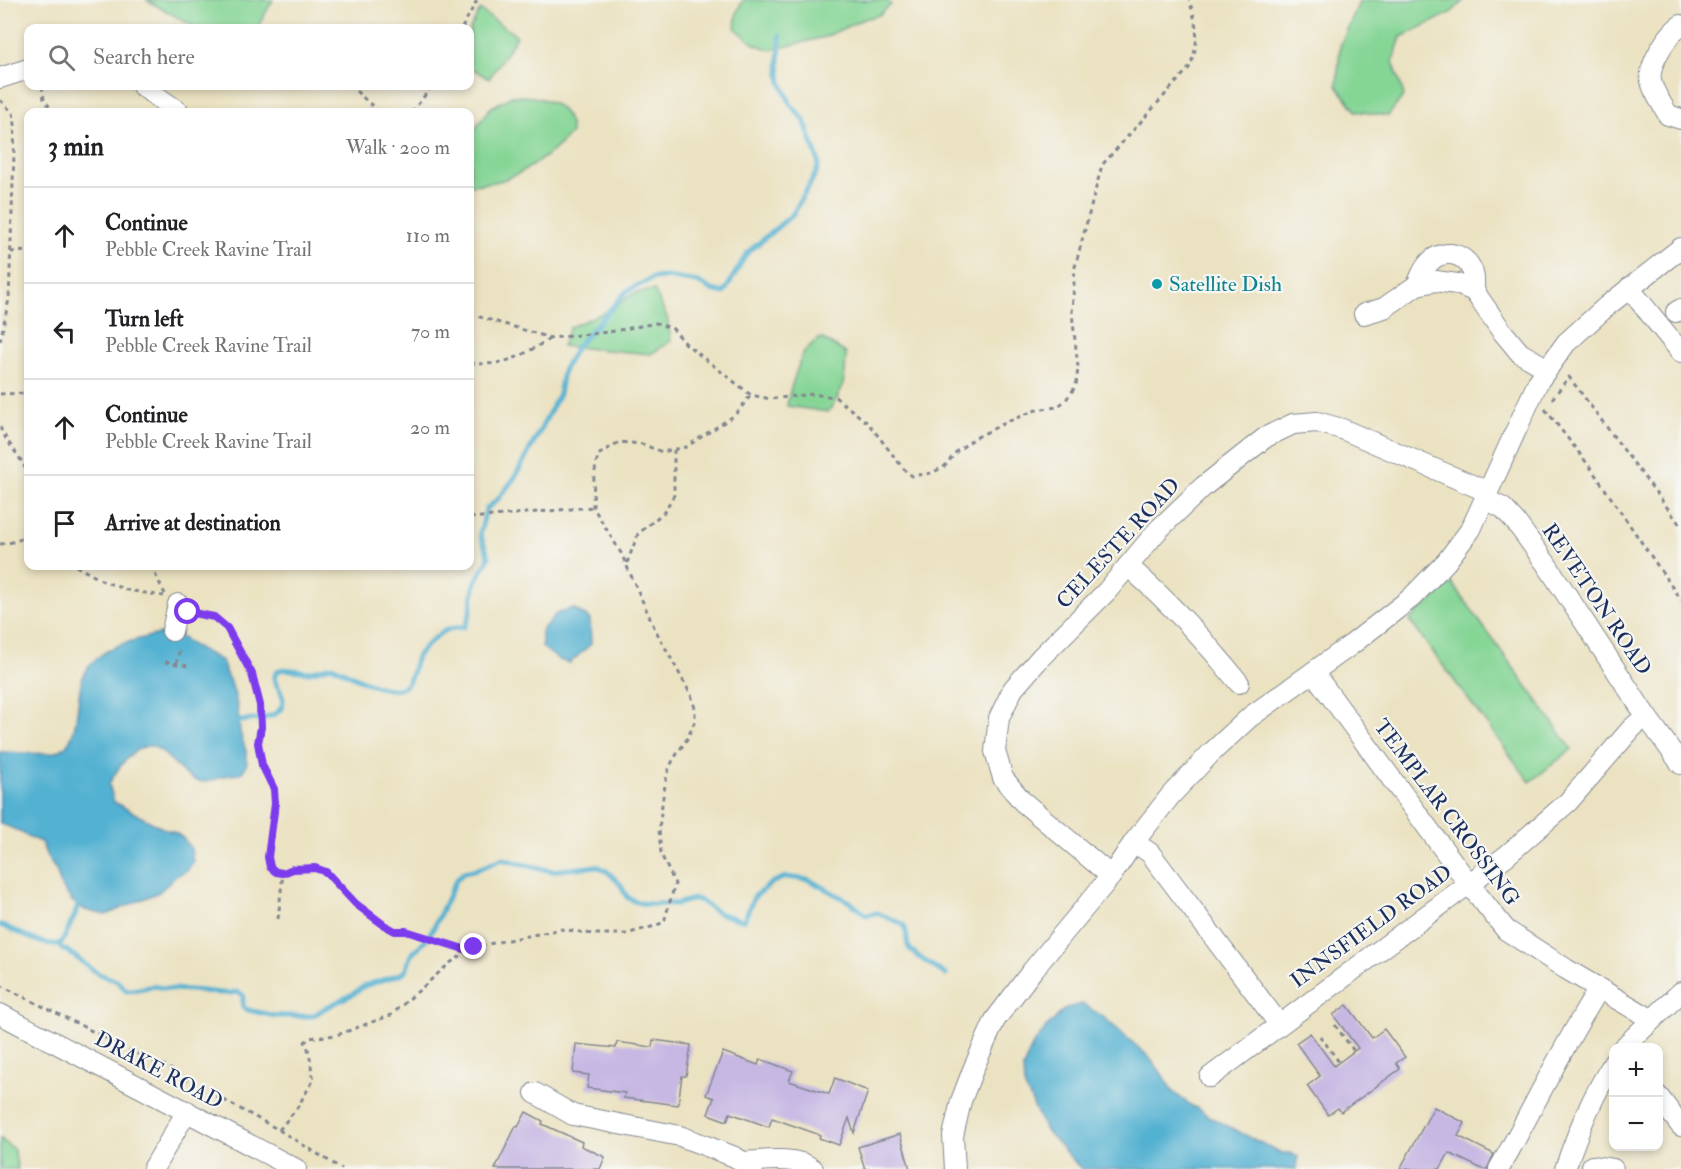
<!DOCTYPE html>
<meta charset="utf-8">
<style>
:root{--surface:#fff;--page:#f6f6f6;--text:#202124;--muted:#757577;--line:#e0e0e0}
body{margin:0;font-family:"IM FELL Double Pica",serif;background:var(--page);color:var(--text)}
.controls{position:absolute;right:18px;bottom:18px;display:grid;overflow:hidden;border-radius:12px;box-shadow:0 3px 9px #0003}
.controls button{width:54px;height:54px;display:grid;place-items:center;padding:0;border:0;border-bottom:2px solid var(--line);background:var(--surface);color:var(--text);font:30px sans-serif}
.stop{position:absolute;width:18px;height:18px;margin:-14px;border:4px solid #7c3aed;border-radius:50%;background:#fff}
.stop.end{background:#7c3aed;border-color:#fff;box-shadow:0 2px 6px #0008}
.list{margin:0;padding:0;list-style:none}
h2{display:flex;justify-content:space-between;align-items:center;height:78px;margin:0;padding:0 24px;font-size:26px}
h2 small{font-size:20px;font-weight:400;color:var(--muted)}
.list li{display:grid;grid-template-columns:39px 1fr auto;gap:18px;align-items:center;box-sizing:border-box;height:96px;padding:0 24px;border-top:2px solid var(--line)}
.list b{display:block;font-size:22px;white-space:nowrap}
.list p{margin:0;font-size:20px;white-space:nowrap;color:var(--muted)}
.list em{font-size:20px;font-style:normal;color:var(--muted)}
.icon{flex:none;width:33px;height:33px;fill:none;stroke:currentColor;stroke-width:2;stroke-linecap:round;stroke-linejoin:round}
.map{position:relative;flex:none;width:1681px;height:1169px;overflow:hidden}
.search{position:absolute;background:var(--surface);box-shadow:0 3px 9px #0003;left:24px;top:24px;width:450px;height:66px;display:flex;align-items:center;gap:15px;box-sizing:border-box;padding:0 21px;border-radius:12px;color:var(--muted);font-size:22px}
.panel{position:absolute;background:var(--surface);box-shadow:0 3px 9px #0003;left:24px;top:108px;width:450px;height:462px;border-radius:12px}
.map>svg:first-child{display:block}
.green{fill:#85d595;stroke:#50827a;stroke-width:1.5}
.water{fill:#52b1d1;stroke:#367098;stroke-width:1.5}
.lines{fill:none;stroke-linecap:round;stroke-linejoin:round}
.stream{stroke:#52b1d1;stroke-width:5}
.building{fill:#c6b7e3}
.minor-casing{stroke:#838890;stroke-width:22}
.path{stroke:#838890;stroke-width:3;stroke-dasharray:4.5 4.5;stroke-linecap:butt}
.minor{stroke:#fff;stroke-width:20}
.route{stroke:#7c3aed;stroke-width:8}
.culture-dot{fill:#0f9aa8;stroke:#f6f6f2;stroke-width:2}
.labels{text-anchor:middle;stroke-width:4.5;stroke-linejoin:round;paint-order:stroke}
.culture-label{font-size:21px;fill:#0d838f;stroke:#f6f6f2;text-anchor:start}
.street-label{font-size:21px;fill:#1b2f5e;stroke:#f6f6f2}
</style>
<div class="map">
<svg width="1681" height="1169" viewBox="0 0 1681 1169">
<rect width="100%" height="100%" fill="#f6f6f2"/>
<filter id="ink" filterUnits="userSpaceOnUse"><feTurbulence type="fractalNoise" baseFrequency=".0167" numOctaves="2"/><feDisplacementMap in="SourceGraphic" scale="12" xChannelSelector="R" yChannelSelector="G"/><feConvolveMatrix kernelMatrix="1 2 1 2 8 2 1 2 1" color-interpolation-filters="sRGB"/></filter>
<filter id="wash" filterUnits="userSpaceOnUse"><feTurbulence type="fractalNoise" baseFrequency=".008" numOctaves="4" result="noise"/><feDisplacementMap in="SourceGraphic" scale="24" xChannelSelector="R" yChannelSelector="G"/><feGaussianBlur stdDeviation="1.35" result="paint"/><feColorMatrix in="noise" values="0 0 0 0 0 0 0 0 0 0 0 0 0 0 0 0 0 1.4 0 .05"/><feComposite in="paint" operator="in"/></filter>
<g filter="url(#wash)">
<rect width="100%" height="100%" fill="#ebe2c1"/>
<!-- green -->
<g class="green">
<path d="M 146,0 L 273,0 L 257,28 L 197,28 Z"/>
<path d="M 743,0 L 887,0 L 891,5 L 879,15 L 861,20 L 825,37 L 771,50 L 754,44 L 735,28 L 737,12 Z"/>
<path d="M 1360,0 L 1464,0 L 1451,13 L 1401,37 L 1393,61 L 1404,95 L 1388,116 L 1356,111 L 1337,86 L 1340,46 Z"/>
<path d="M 480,10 L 517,36 L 489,79 L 470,67 L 470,29 Z"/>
<path d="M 512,96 C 538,95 570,101 571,133 C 553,153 528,171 503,180 C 493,183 480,184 470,185 L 470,136 L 490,108 Z"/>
<path d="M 654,290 L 667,317 L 671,341 L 651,354 L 562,346 L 570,327 L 614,308 L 634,293 Z"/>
<path d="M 821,338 L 846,353 C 845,381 845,389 828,412 L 787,406 C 788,395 798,365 803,354 C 807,347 814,342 821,338 Z"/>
<path d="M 1452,583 L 1572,749 L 1530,782 L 1409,620 Z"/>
<path d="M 0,1138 L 14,1150 L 18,1169 L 0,1169 Z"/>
</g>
<!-- water -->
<g class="water">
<path d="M 573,608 L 590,619 L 591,644 L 570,663 L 559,660 L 542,647 L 542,630 L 556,614 Z"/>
<path d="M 172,631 L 194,646 L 222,661 C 224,665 224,669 226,674 C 227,678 231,681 232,686 C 238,700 238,716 240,731 C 242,744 253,758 243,771 C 238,776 231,774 225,776 C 215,779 206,784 194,780 C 180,775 161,743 147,746 C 129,750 117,770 109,784 L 114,802 L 164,829 L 176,833 L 184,839 L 191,849 L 193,861 L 188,870 L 176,876 L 159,892 L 106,915 L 85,910 L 72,901 L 61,886 L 56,870 L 48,859 L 41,842 C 26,837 15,827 0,824 L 0,752 C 15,752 42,756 55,752 C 84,745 73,692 86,670 C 105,642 143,639 172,631 Z"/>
<path d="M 1082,1004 L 1101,1015 L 1147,1055 L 1160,1071 L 1173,1092 L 1192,1106 L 1199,1109 L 1208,1116 L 1239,1132 L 1282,1153 L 1290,1153 L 1298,1157 L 1296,1166 L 1297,1169 L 1081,1169 L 1044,1128 L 1024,1085 L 1023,1068 L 1032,1046 L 1047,1027 L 1066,1008 Z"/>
</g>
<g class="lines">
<!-- stream -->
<g class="stream">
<path d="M 240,721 C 254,719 289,720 282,695 C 280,689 275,684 274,678 L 277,671 L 284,669 L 309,672 L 332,666 C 351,674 376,691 398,689 C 413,687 412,665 418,655 C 421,650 440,632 446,630 C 451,628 458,628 464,627 C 472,614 471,603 474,588 C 476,578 485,567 489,557 L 480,534 L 486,509 L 497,500 L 514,479 L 540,431 L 559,394 L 563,371 L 576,347 L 627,291 L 653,278 L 666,277 L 698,282 L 712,290 L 724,293 L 747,253 L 793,214 L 815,175 L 818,167 L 818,160 L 804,120 L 791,105 L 781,82 L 779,65 L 780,36"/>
<path d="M 0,925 C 19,931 39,946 58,944 L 63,950 L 66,950 L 97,973 L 117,981 L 127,991 L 155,986 C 166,990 177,989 191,990 C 207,990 222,996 237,992 L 243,995 L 243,1007 L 248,1010 L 275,1016 L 313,1016 L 325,1008 L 353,994 L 364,986 L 401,974 L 406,970 L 411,955 L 426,940 L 434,927 L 456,880 L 464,872 L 478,869 L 502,859 L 551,871 L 597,866 L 608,872 L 620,884 L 627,897 L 634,901 L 645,904 L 676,904 L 694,899 L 699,900 L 718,913 L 741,920 L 744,920 L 754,897 L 773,882 L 786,877 L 809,880 L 850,902 L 866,915 L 877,913 L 903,924 C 908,932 906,938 908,946 C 911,954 938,969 946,975"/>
<path d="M 58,944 L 62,942 L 75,915 L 78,905"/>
</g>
</g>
<g id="blocks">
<!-- building -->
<g class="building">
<path d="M 1347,1005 L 1372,1038 L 1384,1029 L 1405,1057 L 1396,1063 L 1400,1069 L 1341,1112 L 1338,1108 L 1328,1115 L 1307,1086 L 1320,1076 L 1296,1043 L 1310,1033 L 1334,1066 L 1358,1048 L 1333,1015 Z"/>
<path d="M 653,1040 L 691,1045 L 686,1076 L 682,1076 L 678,1105 L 624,1098 L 625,1093 L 587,1088 L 589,1075 L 573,1073 L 576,1044 L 616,1048 L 617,1042 L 652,1047 Z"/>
<path d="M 723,1052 L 758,1065 L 760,1059 L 793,1071 L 789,1081 L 829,1094 L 835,1078 L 868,1091 L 854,1133 L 849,1118 L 839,1145 L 819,1138 L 820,1135 L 772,1118 L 769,1127 L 730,1113 L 727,1121 L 708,1114 L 714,1098 L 706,1095 Z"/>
<path d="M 1434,1107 L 1465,1123 L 1458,1136 L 1494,1154 L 1487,1169 L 1482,1169 L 1449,1153 L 1440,1169 L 1400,1169 Z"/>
<path d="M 526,1112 L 543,1121 L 542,1124 L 582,1142 L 581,1146 L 605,1157 L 600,1169 L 495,1169 L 516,1126 L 518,1127 Z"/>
<path d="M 900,1134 L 910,1169 L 865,1169 L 858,1147 Z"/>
</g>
</g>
</g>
<g filter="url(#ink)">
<use href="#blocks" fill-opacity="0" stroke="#838890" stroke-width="1.5"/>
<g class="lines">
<defs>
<g id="minor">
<path d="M 1681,25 C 1668,34 1648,64 1651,81 C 1653,92 1663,105 1668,115 L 1681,119"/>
<path d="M 0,78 L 28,69"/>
<path d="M 142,86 L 179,112"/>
<path d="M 1417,285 C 1420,278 1423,269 1428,264 C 1440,249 1462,251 1471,268 C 1475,275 1474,283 1474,291"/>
<path d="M 1629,288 L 1681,352"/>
<path d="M 1676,312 L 1681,309"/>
<path d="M 1364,314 L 1384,308 L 1417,285 L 1436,281 L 1457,284 L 1474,291 L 1501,330 L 1520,353 L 1548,369"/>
<path d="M 1485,499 L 1503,508 L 1515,521 L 1547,565 L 1646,716 L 1681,764"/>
<path d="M 1128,566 C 1169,602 1205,640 1239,683"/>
<path d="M 172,631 L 178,604"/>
<path d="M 1313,672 L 1469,884 L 1506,930 L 1566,969 L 1651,1019"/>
<path d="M 1134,842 L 1150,853 L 1279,1024"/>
<path d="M 1111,876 L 1022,801 L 1003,778 L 995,751 L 999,718 L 1013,689 L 1041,657 L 1107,591 L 1158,530 L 1204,486 L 1266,437 L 1293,424 L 1317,422 L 1342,429 L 1488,492"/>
<path d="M 0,1014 L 296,1169"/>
<path d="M 1623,1048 L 1681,992"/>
<path d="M 1210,1077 L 1506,856 L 1568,802 L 1632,728 L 1646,716"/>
<path d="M 535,1093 L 573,1115 L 680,1136 L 735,1157 L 753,1169"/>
<path d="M 1658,1096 L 1681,1126"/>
<path d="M 742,1162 C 764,1161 795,1155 813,1169"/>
<path d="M 1592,1166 L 1613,1169"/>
<path d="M 153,1169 L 187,1111"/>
<path d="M 955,1169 L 953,1136 L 961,1101 L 974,1067 L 995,1020 L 1032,971 L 1111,876 L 1134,842 L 1171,795 L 1211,753 L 1250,717 L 1351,645 L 1411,598 L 1446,562 L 1471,529 L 1538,382 L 1566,343 L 1607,306 L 1681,248"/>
<path d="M 1499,1169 C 1533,1109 1562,1047 1599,989"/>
<path d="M 1565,1169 C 1578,1131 1592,1096 1614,1062"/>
</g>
</defs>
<!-- minor casing -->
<use href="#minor" class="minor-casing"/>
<!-- path -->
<g class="path">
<path d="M 462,28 L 477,0"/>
<path d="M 42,86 L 44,99 L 53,112"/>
<path d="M 356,91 L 379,112"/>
<path d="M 0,100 L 13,113 L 15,124 L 9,299 L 0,342"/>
<path d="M 412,112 L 432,86"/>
<path d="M 11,252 L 28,251"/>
<path d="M 470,314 L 551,338 L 609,332 L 656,323 L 673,329 L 686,344 L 751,395 L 771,399 L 812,394 L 835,397 L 868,423 L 903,468 L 912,476 L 932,473 L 945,466 L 957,451 L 975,438 L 1007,422 L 1036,410 L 1057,407 L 1065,401 L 1076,386 L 1078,367 L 1072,313 L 1075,267 L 1102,165 L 1189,68 C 1200,42 1198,27 1189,0"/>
<path d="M 470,363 C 505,367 521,356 551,338"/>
<path d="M 0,394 L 28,393"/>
<path d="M 1552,399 L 1569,377 L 1681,526"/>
<path d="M 1545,409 L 1590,467 L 1681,600"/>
<path d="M 0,427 C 7,444 21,456 28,474"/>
<path d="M 470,518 L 593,507"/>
<path d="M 0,544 C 10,543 22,541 28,533"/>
<path d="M 627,563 L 638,534 L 664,512 L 674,495 L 674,450"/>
<path d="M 76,566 L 103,581 L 127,590 L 164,596"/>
<path d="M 151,566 L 165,594"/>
<path d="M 193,613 L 214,617 L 227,628 L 252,674 L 260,706 L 261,727 L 258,743 L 262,765 L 274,789 L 275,804 L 268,857 L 270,867 L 276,871 L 283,873 L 293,869 L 315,868 L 326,872 L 356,904 L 384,925 L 395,931 L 406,931 L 467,950"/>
<path d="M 165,662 L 189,666"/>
<path d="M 176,664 L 180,648"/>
<path d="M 278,919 L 283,873"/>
<path d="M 0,985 L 156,1063 L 167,1066 L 176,1074 L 279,1130 L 342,1169"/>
<path d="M 1335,1025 L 1354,1051"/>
<path d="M 1320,1036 L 1339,1062"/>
<path d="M 279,1130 L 297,1108 L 314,1079 C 309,1064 312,1055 305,1042 L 309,1038 L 337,1035 L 391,1015 L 450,963 L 474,947 L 562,929 L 592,934 L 626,934 L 655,926 L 664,922 L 675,884 L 661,854 L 659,829 L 663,797 L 667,774 L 673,760 L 687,739 L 695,721 L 695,708 L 691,695 L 654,627 L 621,553 L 593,507 L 594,476 L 598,455 L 619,442 L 642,444 L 662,452 L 686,447 L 735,415 L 751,395"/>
</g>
<!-- minor -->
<use href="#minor" class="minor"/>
</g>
</g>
<g class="lines" filter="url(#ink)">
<!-- route -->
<path class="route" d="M 188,612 L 214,617 L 227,628 L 252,674 L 260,705 L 261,727 L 258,743 L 262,765 L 274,789 L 275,804 L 268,857 L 270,867 L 276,872 L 283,873 L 293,869 L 315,868 L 326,872 L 356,904 L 384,925 L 395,931 L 406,931 L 467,950 L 474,947"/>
</g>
<!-- markers -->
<circle class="culture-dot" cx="1157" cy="284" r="6"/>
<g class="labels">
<!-- culture labels -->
<g class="culture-label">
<text x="1169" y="291">Satellite Dish</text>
</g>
<!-- street labels -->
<g class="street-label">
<text transform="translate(1118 543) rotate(-47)" y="7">CELESTE ROAD</text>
<text transform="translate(1597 599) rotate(56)" y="7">REVETON ROAD</text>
<text transform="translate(1447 812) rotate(53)" y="7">TEMPLAR CROSSING</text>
<text transform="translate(1371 926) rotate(-36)" y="7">INNSFIELD ROAD</text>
<text transform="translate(159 1070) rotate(28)" y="7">DRAKE ROAD</text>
</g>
</g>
</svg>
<div class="controls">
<button>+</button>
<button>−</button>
</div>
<div class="stop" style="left:188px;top:612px"></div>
<div class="stop end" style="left:474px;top:947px"></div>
<div class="search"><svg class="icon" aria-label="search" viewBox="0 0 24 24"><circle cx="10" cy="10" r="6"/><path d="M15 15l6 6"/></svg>Search here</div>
<section class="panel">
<h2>3 min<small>Walk · 200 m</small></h2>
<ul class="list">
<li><svg class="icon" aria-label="ahead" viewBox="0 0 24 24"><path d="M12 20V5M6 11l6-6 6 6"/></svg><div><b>Continue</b><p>Pebble Creek Ravine Trail</p></div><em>110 m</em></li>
<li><svg class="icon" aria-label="left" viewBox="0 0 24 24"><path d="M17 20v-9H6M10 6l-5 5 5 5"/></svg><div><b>Turn left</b><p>Pebble Creek Ravine Trail</p></div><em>70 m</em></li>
<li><svg class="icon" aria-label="ahead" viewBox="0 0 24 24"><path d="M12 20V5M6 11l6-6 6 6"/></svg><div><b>Continue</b><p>Pebble Creek Ravine Trail</p></div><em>20 m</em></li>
<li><svg class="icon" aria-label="arrive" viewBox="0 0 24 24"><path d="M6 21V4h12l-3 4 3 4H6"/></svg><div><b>Arrive at destination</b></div></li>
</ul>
</section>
</div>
